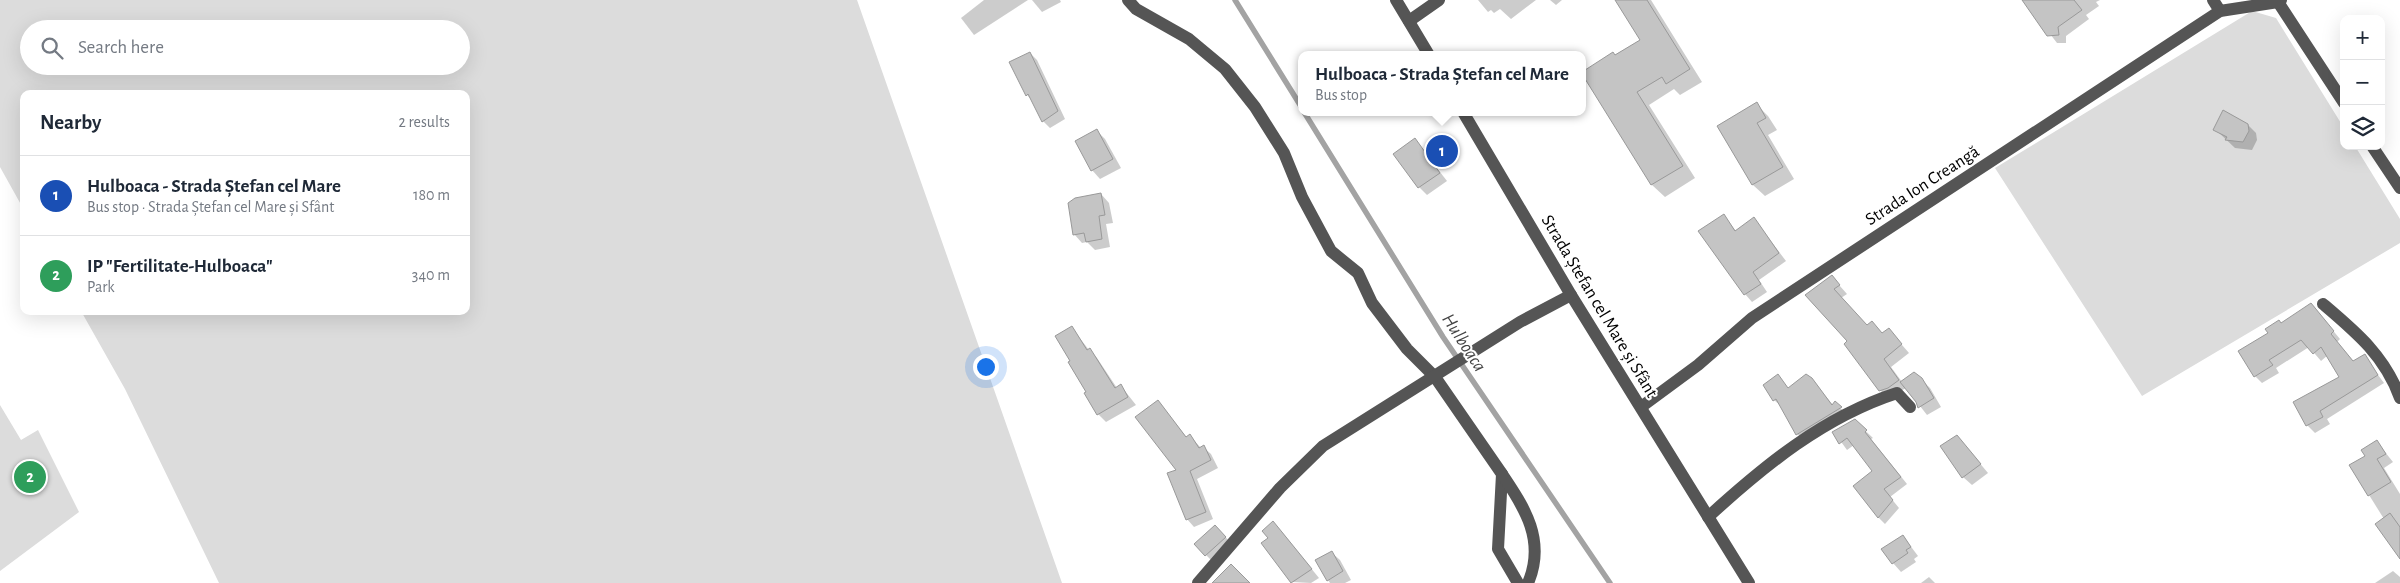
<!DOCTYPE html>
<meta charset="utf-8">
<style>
:root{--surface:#fff;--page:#f2f2f3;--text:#1f2937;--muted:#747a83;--line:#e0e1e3;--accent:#000}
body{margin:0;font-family:"Alegreya Sans",sans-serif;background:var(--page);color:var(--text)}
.controls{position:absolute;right:15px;top:15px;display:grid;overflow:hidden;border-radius:10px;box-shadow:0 5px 20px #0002}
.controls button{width:45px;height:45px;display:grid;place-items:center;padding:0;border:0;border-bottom:1px solid var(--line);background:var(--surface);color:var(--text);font:25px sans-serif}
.you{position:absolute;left:985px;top:366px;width:18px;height:18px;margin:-12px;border:4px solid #fff;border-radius:50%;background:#1a73e8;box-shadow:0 0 0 8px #1a73e833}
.badge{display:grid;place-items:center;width:32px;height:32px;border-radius:50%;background:var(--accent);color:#fff;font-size:16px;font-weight:700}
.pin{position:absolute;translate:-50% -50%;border:2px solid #fff;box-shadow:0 1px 5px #0006}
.popup{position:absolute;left:1298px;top:51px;width:288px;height:65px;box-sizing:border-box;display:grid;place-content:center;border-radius:10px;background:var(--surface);filter:drop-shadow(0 1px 4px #0005);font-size:16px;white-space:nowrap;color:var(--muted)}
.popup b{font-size:19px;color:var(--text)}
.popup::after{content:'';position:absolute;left:50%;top:100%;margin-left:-10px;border:10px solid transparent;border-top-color:var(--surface)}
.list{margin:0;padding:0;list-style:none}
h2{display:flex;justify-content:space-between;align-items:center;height:65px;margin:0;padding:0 20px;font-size:21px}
h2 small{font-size:16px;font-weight:400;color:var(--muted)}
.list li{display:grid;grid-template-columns:32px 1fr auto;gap:15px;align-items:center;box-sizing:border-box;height:80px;padding:0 20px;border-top:1px solid var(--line)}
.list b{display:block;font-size:19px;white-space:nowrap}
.list p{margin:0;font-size:16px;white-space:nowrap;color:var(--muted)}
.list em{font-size:16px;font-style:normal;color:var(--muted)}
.icon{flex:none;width:28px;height:28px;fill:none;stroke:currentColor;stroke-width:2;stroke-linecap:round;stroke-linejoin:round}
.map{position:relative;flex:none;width:2400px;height:583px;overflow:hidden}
.search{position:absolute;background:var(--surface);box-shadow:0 5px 20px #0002;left:20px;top:20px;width:450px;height:55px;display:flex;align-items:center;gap:12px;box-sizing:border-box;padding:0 18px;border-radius:28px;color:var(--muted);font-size:19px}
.panel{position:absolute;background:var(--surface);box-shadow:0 5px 20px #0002;left:20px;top:90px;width:450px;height:225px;border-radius:10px}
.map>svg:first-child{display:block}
.green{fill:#dcdcdc;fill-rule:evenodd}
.shadow{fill:#0003}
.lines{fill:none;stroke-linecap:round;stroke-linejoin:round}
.stream{stroke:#a3a3a3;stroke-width:5.5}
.building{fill:#c4c4c4;stroke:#999}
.minor{stroke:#555;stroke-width:12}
.labels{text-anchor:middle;stroke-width:4;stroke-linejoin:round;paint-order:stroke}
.street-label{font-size:18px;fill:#000;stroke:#fff}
.water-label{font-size:19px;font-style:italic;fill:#444;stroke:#fff}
</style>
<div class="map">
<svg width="2400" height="583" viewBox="0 0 2400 583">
<rect width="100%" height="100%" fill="#fff"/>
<!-- green -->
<g class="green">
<path d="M 0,0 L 857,0 L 1062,583 L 219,583 L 125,389 L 81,311 L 466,311 L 466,94 L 24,94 L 24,210 L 0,167 ZM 29,29 L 461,29 L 461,66 L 29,66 Z"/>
<path d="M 2252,11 L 2276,18 L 2344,128 L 2344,146 L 2355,146 L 2400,219 L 2400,243 L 2142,396 L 1995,168 Z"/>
<path d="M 0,405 L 21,440 L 38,430 L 79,512 L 0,571 Z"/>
</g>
<!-- shadow -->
<g class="shadow">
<path d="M 984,0 L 1028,0 L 974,35 L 961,18 Z"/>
<path d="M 1032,0 L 1060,0 L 1061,2 L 1042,12 Z"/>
<path d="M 1478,0 L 1536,0 L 1511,19 L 1500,9 L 1494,13 L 1491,10 L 1488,12 Z"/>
<path d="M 1550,0 L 1562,0 L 1556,5 Z"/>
<path d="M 1616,0 L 1651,0 L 1702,82 L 1680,95 L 1674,89 L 1649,105 L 1695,178 L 1665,197 L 1652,185 L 1583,73 L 1641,40 Z"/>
<path d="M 2024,0 L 2100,0 L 2096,2 L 2099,6 L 2086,15 L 2089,19 L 2066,36 L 2066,43 L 2057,43 Z"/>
<path d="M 1030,53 L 1037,60 L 1065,119 L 1050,128 L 1043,121 L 1033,101 L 1027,95 Z"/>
<path d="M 1756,104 L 1768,116 L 1777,130 L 1768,135 L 1794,179 L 1765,196 L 1753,185 L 1718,127 Z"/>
<path d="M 2248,125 L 2256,133 L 2257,140 L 2252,150 L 2235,148 L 2215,129 Z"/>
<path d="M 1097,131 L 1105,139 L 1121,168 L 1100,179 L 1092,170 Z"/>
<path d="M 1415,140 L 1447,181 L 1427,195 L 1419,187 Z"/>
<path d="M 1101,194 L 1109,203 L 1113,223 L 1106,224 L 1110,247 L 1095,250 L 1087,242 L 1082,243 L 1074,234 Z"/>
<path d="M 1724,216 L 1736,231 L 1754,219 L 1786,261 L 1759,280 L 1767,292 L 1752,302 L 1745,294 Z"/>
<path d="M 1832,277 L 1847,294 L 1841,298 L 1867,327 L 1883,334 L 1889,330 L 1909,353 L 1891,367 L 1902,382 L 1921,379 L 1930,388 L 1941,407 L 1927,415 L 1906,388 L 1888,398 L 1880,390 L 1848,341 L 1807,295 Z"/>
<path d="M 2311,304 L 2340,339 L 2337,342 L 2354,362 L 2364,356 L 2384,383 L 2327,419 L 2330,424 L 2315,433 L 2307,425 L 2295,403 L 2341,377 L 2328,355 L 2321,361 L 2309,347 L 2276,368 L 2279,373 L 2262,383 L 2255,376 L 2269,333 Z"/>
<path d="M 1071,327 L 1089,350 L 1097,358 L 1117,388 L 1121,386 L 1136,405 L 1106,422 L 1098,414 L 1086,394 L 1088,392 L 1072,361 Z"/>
<path d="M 1778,376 L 1789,389 L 1811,379 L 1833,405 L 1835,403 L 1848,415 L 1805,441 L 1797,434 L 1783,408 L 1774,400 Z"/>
<path d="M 1165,410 L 1187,438 L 1190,436 L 1201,448 L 1203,447 L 1211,454 L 1218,468 L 1197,479 L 1213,519 L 1194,527 L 1187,519 Z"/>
<path d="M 1855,421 L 1873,438 L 1871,439 L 1907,484 L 1890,497 L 1899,508 L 1885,524 L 1878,517 L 1874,472 L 1854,445 L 1847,450 L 1834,432 Z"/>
<path d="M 1957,436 L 1988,473 L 1972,485 L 1963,477 Z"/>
<path d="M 2377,442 L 2393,462 L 2384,468 L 2400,494 L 2400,557 L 2384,519 L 2351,466 L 2367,456 Z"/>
<path d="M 1273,523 L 1281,531 L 1319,578 L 1311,583 L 1292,582 L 1269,538 Z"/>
<path d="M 1223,534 L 1233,546 L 1214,563 L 1206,555 Z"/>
<path d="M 1903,536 L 1918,556 L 1914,559 L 1916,562 L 1901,572 L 1893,563 Z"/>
<path d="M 1331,552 L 1340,560 L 1351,580 L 1345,583 L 1330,583 L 1328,580 Z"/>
<path d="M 2393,571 L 2400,577 L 2400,583 L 2375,583 Z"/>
<path d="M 1929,577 L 1935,583 L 1921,583 Z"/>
</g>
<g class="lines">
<!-- stream -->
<g class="stream">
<path d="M 1235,0 L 1302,108"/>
<path d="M 1304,112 L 1443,337 L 1610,583"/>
</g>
</g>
<!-- building -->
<g class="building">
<path d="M 1615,0 L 1647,0 L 1690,69 L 1666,84 L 1662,77 L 1637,92 L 1683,166 L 1651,185 L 1582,74 L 1582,72 L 1613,52 L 1615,55 L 1640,40 Z"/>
<path d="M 2022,0 L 2074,0 L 2082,10 L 2058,27 L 2059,35 L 2047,36 Z"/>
<path d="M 1030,52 L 1058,111 L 1042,122 L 1028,94 L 1026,96 L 1009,62 Z"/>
<path d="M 1757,102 L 1766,118 L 1757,123 L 1783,167 L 1752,185 L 1717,126 Z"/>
<path d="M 2223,110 L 2248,124 L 2249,131 L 2243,142 L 2225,140 L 2227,137 L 2213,130 Z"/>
<path d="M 1097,129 L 1113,159 L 1091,171 L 1075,141 Z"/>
<path d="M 1415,138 L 1440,173 L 1418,188 L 1393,154 Z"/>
<path d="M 1101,193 L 1105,215 L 1099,216 L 1102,239 L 1086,242 L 1084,233 L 1073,235 L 1068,203 L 1075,198 Z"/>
<path d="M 1724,214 L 1735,231 L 1754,217 L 1779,253 L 1753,272 L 1761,284 L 1744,295 L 1698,231 Z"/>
<path d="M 1832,275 L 1840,285 L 1834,289 L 1867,325 L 1872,321 L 1882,333 L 1889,328 L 1902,344 L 1884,359 L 1899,380 L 1888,388 L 1879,391 L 1844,344 L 1847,341 L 1805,295 Z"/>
<path d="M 2311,303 L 2334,331 L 2331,334 L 2353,361 L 2365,354 L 2378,375 L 2320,411 L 2323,417 L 2306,426 L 2293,402 L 2339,377 L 2321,347 L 2313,354 L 2301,340 L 2269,360 L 2273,365 L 2254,377 L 2238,351 L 2268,333 L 2265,329 L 2279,320 L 2281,323 Z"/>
<path d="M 1072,326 L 1087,350 L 1090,348 L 1115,388 L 1121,384 L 1128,397 L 1097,415 L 1084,393 L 1086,392 L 1068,362 L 1070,361 L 1055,336 Z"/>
<path d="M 1914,372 L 1922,378 L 1934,398 L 1918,408 L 1916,402 L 1900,382 Z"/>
<path d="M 1778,374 L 1788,388 L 1806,374 L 1812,378 L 1832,405 L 1835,401 L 1842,407 L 1796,435 L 1776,399 L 1773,401 L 1763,385 Z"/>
<path d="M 1158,400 L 1186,437 L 1190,434 L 1199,448 L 1204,445 L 1211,460 L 1190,471 L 1206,512 L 1186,520 L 1167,473 L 1176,470 L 1135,417 Z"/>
<path d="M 1855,419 L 1867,430 L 1865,432 L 1901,477 L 1884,489 L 1893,500 L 1878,518 L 1853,486 L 1872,471 L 1847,438 L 1839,444 L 1832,432 Z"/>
<path d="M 1957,435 L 1981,464 L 1962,478 L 1940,446 Z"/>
<path d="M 2377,440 L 2386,454 L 2377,459 L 2391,482 L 2368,496 L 2349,465 L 2365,456 L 2361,450 Z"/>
<path d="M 2390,513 L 2400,527 L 2400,559 L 2375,524 Z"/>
<path d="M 1273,521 L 1312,569 L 1291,583 L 1261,543 L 1268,538 L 1262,531 Z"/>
<path d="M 1215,525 L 1226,537 L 1205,556 L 1194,544 Z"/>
<path d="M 1903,535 L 1911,547 L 1906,550 L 1908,553 L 1892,564 L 1881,549 Z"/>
<path d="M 1332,551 L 1343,571 L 1327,581 L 1315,560 Z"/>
<path d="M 1231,564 L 1250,583 L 1212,583 Z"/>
</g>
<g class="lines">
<!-- minor -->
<g class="minor">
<path d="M 1128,0 L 1136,9 L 1189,39 L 1225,69 L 1255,107 L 1284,153 L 1302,197 L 1331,251 L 1358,273 L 1372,303 L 1407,349 L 1435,377 L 1502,474 L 1498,549 L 1518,583"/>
<path d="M 1396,0 L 1429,55"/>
<path d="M 2213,0 L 2220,11"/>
<path d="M 2278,2 L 2344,103"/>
<path d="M 1409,21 L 1439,0"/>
<path d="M 1463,112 L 1571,295 L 1749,583"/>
<path d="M 2372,146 L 2400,188"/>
<path d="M 2323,304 C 2356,332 2385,356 2400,398"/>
<path d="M 1641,407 L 1698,365 L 1752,318 L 2220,11 L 2278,2 L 2281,0"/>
<path d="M 1502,474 C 1525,508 1546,541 1528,583"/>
<path d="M 1708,517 C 1764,466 1823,417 1897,393 L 1910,407"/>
<path d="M 1198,583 L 1280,488 L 1323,446 L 1520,322 L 1571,295"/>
</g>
</g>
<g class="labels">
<!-- street labels -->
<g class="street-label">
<text transform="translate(1922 185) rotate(-33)" y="6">Strada Ion Creangă</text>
<text transform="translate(1600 306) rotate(59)" y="6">Strada Ștefan cel Mare și Sfânt</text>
</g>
<!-- water labels -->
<g class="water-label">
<text transform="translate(1465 342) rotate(57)" y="7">Hulboaca</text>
</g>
</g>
</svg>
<div class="controls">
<button>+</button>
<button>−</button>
<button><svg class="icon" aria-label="layers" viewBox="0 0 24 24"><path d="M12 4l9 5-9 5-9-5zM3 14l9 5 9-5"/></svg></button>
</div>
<div class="you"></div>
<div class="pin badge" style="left:1442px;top:151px;background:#1a4fb4">1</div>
<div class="popup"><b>Hulboaca - Strada Ștefan cel Mare</b>Bus stop</div>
<div class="pin badge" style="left:30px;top:477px;background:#2e9e5b">2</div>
<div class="search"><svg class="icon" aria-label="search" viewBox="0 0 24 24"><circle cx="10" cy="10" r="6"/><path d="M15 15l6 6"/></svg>Search here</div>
<section class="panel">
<h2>Nearby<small>2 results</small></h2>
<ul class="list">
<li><span class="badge" style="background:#1a4fb4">1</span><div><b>Hulboaca - Strada Ștefan cel Mare</b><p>Bus stop · Strada Ștefan cel Mare și Sfânt</p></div><em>180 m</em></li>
<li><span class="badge" style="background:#2e9e5b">2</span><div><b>IP &quot;Fertilitate-Hulboaca&quot;</b><p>Park</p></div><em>340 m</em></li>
</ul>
</section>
</div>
